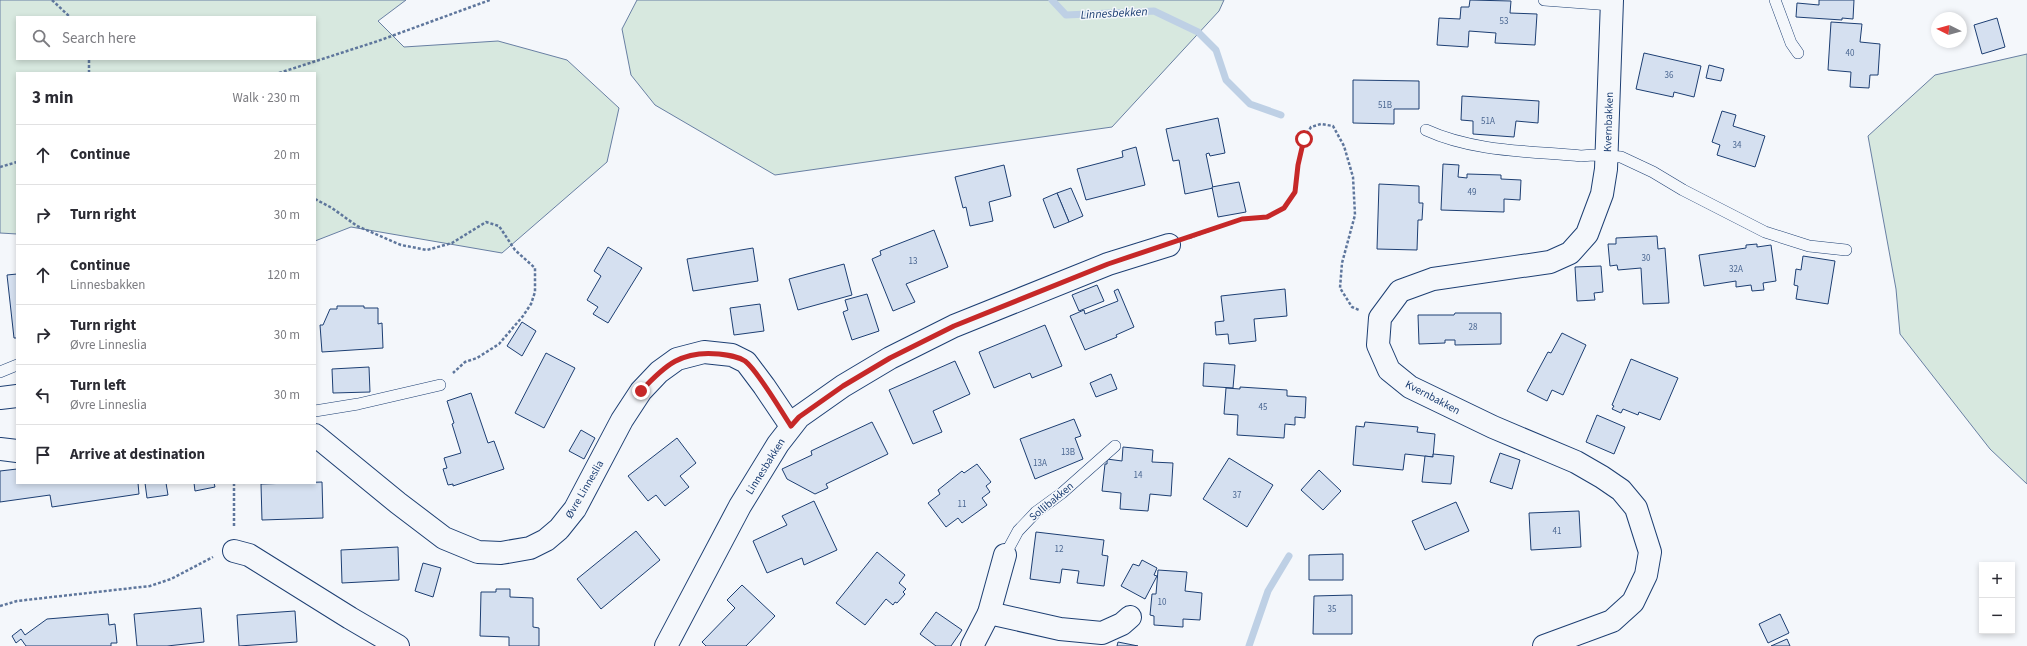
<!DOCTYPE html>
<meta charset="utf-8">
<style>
:root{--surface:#fff;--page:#f2f2f3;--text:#2b2b33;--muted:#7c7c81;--line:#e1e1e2}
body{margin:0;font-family:"Source Sans 3",sans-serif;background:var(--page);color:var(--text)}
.controls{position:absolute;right:12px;bottom:12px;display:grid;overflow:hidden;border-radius:0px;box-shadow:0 2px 6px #0003}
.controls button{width:36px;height:36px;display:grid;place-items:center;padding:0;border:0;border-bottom:1px solid var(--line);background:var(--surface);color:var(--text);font:20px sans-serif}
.compass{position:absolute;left:1931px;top:12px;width:36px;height:36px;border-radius:50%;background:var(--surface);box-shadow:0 2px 6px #0003;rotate:276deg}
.stop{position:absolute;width:12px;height:12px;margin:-9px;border:3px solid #c62828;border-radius:50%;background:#fff}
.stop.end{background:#c62828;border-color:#fff;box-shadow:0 1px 4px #0008}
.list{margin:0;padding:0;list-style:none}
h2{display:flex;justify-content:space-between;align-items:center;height:52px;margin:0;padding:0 16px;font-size:17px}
h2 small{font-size:13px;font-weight:400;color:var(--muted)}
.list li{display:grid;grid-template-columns:26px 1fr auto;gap:12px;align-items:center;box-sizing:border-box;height:60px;padding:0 16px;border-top:1px solid var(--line)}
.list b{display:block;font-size:15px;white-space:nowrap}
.list p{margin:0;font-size:13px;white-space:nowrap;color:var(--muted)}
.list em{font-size:13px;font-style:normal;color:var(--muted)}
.icon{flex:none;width:22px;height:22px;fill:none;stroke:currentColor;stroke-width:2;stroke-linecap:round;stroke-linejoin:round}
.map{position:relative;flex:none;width:2027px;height:646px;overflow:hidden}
.search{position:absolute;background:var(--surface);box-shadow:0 2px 6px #0003;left:16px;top:16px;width:300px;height:44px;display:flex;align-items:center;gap:10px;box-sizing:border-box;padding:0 14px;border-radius:0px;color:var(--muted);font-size:15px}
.panel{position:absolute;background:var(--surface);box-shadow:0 2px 6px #0003;left:16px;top:72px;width:300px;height:412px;border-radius:0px}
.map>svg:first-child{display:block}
.green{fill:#d7e8df;stroke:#687fa3;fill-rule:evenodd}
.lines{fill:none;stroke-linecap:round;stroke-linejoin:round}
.stream{stroke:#bed0e5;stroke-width:7}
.building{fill:#d5e0f0;stroke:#1d3f73}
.lane-casing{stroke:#1d3f73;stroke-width:12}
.street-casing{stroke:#1d3f73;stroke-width:24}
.path{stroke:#5e769c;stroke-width:2.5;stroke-dasharray:3 2;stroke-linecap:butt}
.lane{stroke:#f4f7fb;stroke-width:11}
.street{stroke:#f4f7fb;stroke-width:22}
.route{stroke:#c62828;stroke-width:5}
.labels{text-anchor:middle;stroke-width:3;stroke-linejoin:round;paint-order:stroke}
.number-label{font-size:9px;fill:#4b6792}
.street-label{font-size:11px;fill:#1d3f73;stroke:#f4f7fb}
.water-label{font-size:12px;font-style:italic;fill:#1d3f73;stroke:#f4f7fb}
</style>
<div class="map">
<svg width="2027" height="646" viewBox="0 0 2027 646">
<rect width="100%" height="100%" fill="#f4f7fb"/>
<!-- green -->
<g class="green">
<path d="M 0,0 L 406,0 L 378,21 L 404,47 L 498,41 L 567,60 L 619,108 L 607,162 L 502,253 L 351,227 L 315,241 L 315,73 L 17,73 L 17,234 L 0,233 ZM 17,17 L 315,17 L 315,59 L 17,59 Z"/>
<path d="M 637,0 L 1224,0 L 1219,11 L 1112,127 L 775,175 L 655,105 L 631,75 L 622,29 Z"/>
<path d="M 2027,54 L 2027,484 L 1990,449 L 1900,334 L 1896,289 L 1868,136 L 1935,75 Z"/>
</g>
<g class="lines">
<!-- stream -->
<g class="stream">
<path d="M 1052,0 L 1066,15 L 1154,11 L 1198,32 L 1216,50 L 1226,80 L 1250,104 L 1281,115"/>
<path d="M 1249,646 L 1268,591 L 1289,556"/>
</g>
</g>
<!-- building -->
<g class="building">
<path d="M 1470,0 L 1511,1 L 1510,13 L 1537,14 L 1535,45 L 1495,43 L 1496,33 L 1469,31 L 1468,47 L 1437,45 L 1439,18 L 1460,19 L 1461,7 L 1469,7 Z"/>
<path d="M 1819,0 L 1854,0 L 1853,19 L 1842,18 L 1842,20 L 1796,17 L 1797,3 L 1819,5 Z"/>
<path d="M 1997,18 L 2005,47 L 1982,54 L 1974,25 Z"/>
<path d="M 1831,22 L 1862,24 L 1860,42 L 1880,44 L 1878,75 L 1870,75 L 1869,88 L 1850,87 L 1851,72 L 1828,70 Z"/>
<path d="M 1644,53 L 1701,66 L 1694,97 L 1674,92 L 1673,97 L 1636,89 Z"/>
<path d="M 1709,65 L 1724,69 L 1721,81 L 1706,78 Z"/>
<path d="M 1353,80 L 1419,81 L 1419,109 L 1394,109 L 1394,124 L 1353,123 Z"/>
<path d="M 1462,96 L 1539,101 L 1538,123 L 1516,121 L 1514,137 L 1473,134 L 1473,121 L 1461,120 Z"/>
<path d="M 1722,111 L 1736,115 L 1733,126 L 1765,136 L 1755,167 L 1717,155 L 1720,145 L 1712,142 Z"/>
<path d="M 1218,118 L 1225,153 L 1210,156 L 1209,153 L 1206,154 L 1213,188 L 1185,194 L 1179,160 L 1173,161 L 1166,129 Z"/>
<path d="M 1136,147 L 1145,185 L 1086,200 L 1077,169 L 1123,157 L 1122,151 Z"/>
<path d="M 1443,164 L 1459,165 L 1458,177 L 1467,178 L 1467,174 L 1501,175 L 1501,179 L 1521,180 L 1520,200 L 1504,199 L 1504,212 L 1441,210 Z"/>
<path d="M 1004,165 L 1011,196 L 989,202 L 993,221 L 970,226 L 966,207 L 963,208 L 955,177 Z"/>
<path d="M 1239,182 L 1246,212 L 1218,217 L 1212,187 Z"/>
<path d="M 1379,184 L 1419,186 L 1419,203 L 1423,203 L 1422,220 L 1418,220 L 1417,250 L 1377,249 Z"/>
<path d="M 1071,188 L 1083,216 L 1069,222 L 1057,193 Z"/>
<path d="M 1057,193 L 1069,222 L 1054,228 L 1043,199 Z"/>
<path d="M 934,230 L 948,267 L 906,284 L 915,302 L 893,311 L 872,259 L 881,255 L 880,251 Z"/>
<path d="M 1657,236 L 1658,249 L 1665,248 L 1669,303 L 1643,304 L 1641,268 L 1618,270 L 1617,265 L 1610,266 L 1608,244 L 1616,244 L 1616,238 Z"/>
<path d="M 1757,244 L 1757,247 L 1771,245 L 1776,281 L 1763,283 L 1764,290 L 1752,291 L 1751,285 L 1736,287 L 1736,281 L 1704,286 L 1699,255 L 1746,248 L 1746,245 Z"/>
<path d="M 608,247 L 642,268 L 608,323 L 593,314 L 598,307 L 587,300 L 601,276 L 594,271 Z"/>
<path d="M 753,248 L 758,281 L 693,291 L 687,259 Z"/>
<path d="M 1803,256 L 1835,261 L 1828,304 L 1796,299 L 1798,286 L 1794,285 L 1796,269 L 1801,270 Z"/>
<path d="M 844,264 L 852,295 L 798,310 L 789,279 Z"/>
<path d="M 1601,266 L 1603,292 L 1594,293 L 1595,300 L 1577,301 L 1575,267 Z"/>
<path d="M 17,274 L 17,338 L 14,338 L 7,275 Z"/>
<path d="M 1097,285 L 1104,301 L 1079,311 L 1072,295 Z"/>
<path d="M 1118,289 L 1134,327 L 1116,335 L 1117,337 L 1085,350 L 1070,316 L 1084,310 L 1085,314 L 1118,301 L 1114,291 Z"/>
<path d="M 1285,289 L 1287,316 L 1254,319 L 1256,341 L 1229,344 L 1228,334 L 1216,335 L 1215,322 L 1224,321 L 1221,296 Z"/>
<path d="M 867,294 L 879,331 L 852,340 L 843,312 L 848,310 L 845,300 Z"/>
<path d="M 760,304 L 764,331 L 734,335 L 730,308 Z"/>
<path d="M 337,306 L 364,306 L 364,308 L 378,308 L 378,324 L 382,323 L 383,348 L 322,352 L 320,325 L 323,325 L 330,309 L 337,309 Z"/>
<path d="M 1455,313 L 1501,313 L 1501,344 L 1455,345 L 1455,340 L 1445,340 L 1445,343 L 1419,344 L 1418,315 L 1454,315 Z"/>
<path d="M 522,322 L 536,331 L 522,356 L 507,346 Z"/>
<path d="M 1045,325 L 1062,366 L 1032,378 L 1030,373 L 994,388 L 979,352 Z"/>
<path d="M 1562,333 L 1586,345 L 1563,395 L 1552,390 L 1547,401 L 1527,391 L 1548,352 L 1551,353 Z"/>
<path d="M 546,353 L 575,368 L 544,428 L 515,413 Z"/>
<path d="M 1631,359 L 1678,378 L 1660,420 L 1639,412 L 1638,415 L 1623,409 L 1621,413 L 1612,409 L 1614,406 L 1612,405 Z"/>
<path d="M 955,361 L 970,394 L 933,411 L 942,432 L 913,444 L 889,390 Z"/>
<path d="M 1204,363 L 1235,365 L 1233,388 L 1203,386 Z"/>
<path d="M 369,367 L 370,392 L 333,393 L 332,369 Z"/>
<path d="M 1111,374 L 1117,389 L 1096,397 L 1090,383 Z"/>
<path d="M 1240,387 L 1287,390 L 1287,396 L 1306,397 L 1305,418 L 1295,417 L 1295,425 L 1285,424 L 1284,438 L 1237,435 L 1238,415 L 1224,414 L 1226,388 L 1240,389 Z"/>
<path d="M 471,393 L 488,443 L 494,441 L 504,469 L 453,486 L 453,484 L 448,485 L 443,469 L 447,468 L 444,458 L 461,453 L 452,424 L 454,423 L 447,401 Z"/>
<path d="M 1597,415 L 1625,427 L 1614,454 L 1586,442 Z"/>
<path d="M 1074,419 L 1081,436 L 1075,438 L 1083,459 L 1035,479 L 1020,439 Z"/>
<path d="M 872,422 L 888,454 L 826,484 L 828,488 L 815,494 L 787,479 L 782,469 L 812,455 L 811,451 Z"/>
<path d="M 1365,422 L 1418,427 L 1417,432 L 1435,434 L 1433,457 L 1405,454 L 1403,470 L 1353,465 L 1356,426 L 1364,427 Z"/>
<path d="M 581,430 L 595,438 L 584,459 L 569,451 Z"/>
<path d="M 677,438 L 696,463 L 680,476 L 689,487 L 665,506 L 656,495 L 648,501 L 628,476 Z"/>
<path d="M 1123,447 L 1153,450 L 1152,462 L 1173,463 L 1171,496 L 1150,494 L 1148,511 L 1120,509 L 1121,493 L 1102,491 L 1105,464 L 1107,464 L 1107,459 L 1122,461 Z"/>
<path d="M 1500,453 L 1520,460 L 1512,489 L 1490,482 Z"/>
<path d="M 1433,454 L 1454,456 L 1451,484 L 1422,482 L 1425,456 L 1433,457 Z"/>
<path d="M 1229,458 L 1273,485 L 1247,527 L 1203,499 Z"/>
<path d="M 977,464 L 991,482 L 986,486 L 990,492 L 982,498 L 987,505 L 962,523 L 958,518 L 946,527 L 928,503 L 940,494 L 938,490 L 962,471 L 964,473 Z"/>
<path d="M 17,469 L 17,483 L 138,483 L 139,494 L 52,507 L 50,495 L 0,502 L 0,471 Z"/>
<path d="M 1319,470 L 1341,491 L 1323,510 L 1301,490 Z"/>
<path d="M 322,482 L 323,518 L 262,520 L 261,484 Z"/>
<path d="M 145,483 L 166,483 L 168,495 L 147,498 Z"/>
<path d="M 194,483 L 214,483 L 215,487 L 195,491 Z"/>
<path d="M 814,501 L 837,550 L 804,565 L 802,558 L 767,573 L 753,541 L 787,525 L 782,516 Z"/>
<path d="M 1456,502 L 1469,531 L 1425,550 L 1412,521 Z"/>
<path d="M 1579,511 L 1581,547 L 1531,550 L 1529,513 Z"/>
<path d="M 636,531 L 660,560 L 601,609 L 577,579 Z"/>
<path d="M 1036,532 L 1104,540 L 1102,555 L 1108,556 L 1104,586 L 1077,583 L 1079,571 L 1062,569 L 1060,583 L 1030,579 Z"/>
<path d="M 398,547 L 399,580 L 342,583 L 341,550 Z"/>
<path d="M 877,552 L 905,575 L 899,583 L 906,589 L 903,592 L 905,594 L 897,603 L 895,602 L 893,605 L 886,599 L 865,625 L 836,603 Z"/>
<path d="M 1343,554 L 1343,580 L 1309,580 L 1309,555 Z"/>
<path d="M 1142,560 L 1157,568 L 1154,575 L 1157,576 L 1145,599 L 1121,586 L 1133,564 L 1139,566 Z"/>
<path d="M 423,563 L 441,568 L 433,597 L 415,591 Z"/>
<path d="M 1158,570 L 1187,572 L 1185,591 L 1202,593 L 1200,620 L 1183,619 L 1183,627 L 1154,625 L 1154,616 L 1150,615 L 1152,594 L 1156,594 Z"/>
<path d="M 742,585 L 775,616 L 746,646 L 706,646 L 702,642 L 735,608 L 727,600 Z"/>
<path d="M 496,589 L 510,589 L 510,597 L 533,598 L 533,627 L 539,628 L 539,646 L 509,646 L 509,637 L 480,636 L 481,592 L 496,592 Z"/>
<path d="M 1352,595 L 1352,634 L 1313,634 L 1314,596 Z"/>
<path d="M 201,608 L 204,642 L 167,646 L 137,646 L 134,614 Z"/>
<path d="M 295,611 L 297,642 L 239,646 L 237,615 Z"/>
<path d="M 936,612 L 962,630 L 951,646 L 936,646 L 920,634 Z"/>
<path d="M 108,614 L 109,625 L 115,624 L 117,643 L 111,643 L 111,646 L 26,646 L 21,639 L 16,643 L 12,636 L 21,629 L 25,635 L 47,619 Z"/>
<path d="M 1780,614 L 1789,633 L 1768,643 L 1759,624 Z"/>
<path d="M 1787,639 L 1790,646 L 1771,646 Z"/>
<path d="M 1118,642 L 1138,646 L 1117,646 Z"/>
</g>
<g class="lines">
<defs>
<g id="lane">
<path d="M 1544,0 L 1611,5"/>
<path d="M 1775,0 L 1791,43 L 1798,53"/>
<path d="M 1426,130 C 1474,152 1530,151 1581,156 L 1593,155 L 1621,157 L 1653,172 L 1683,190 L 1765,232 L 1809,246 L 1846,250"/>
<path d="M 0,372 L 17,365"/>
<path d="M 315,411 L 358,404 L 440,385"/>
<path d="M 1005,555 L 1018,531 L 1036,512 L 1062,493 L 1115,446"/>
</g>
<g id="street">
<path d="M 0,398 L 17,396"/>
<path d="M 315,435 L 398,503 L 444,538 L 478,552 L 501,553 L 530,548 L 546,540 L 559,529 L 575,509 L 622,420 L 641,391 L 659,372 L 677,359 L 704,352 L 732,355 L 746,362 L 764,386 L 791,426"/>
<path d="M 0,449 L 17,451"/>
<path d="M 234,551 L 249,555 L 350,618 L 398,646"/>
<path d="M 989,613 L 1060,629 L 1102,633 L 1122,624 L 1130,617"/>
<path d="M 666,646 L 740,506 L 778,444 L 799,417 L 843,386 L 890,358 L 954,326 L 1108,264 L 1169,245"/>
<path d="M 972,646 L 989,613 L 1005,555"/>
<path d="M 1544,646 L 1612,621 L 1633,602 L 1646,575 L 1650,552 L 1636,508 L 1621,490 L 1602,477 L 1576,462 L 1493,427 L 1410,387 L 1389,370 L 1378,345 L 1380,318 L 1400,291 L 1433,279 L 1550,262 L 1570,253 L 1587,234 L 1602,194 L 1606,169 L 1612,0"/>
</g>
</defs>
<!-- lane casing -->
<use href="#lane" class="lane-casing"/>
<!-- street casing -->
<use href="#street" class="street-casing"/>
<!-- path -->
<g class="path">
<path d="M 52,0 L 70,17"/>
<path d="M 89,73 L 89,59"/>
<path d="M 279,73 L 378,41 L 490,0"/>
<path d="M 0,167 L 17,162"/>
<path d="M 315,199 L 332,208 L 357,226 L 401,245 L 427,250 L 452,243 L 486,222 L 499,226 L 515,250 L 535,268 L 535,292 L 531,304 L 523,316 L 499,344 L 477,358 L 465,362 L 453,373"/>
<path d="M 1189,238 L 1242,219 L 1267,217 L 1284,208 L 1295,192 L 1298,165 L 1304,139 L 1311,127 L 1321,124 L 1333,126 L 1344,146 L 1353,177 L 1355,215 L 1342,263 L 1340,288 L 1352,307 L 1359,310"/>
<path d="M 234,483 L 234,528"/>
<path d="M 0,606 L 17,601 L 150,586 L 171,579 L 213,557"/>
</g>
<!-- lane -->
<use href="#lane" class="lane"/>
<!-- street -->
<use href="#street" class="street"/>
</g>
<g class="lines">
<!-- route -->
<path class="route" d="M 641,391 C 665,365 682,350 719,354 C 728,355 737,356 745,361 C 758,371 781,411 791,426 L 799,417 L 843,386 L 890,358 L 954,326 L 1108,264 L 1242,219 L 1267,217 L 1284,208 L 1295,192 L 1298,165 L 1304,139"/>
</g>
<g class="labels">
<!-- number labels -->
<g class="number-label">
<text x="1504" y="24">53</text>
<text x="1850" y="56">40</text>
<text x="1669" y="78">36</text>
<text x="1385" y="108">51B</text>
<text x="1488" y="124">51A</text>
<text x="1737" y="148">34</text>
<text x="1472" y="195">49</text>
<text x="1646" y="261">30</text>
<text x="913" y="264">13</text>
<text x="1736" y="272">32A</text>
<text x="1473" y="330">28</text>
<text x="1263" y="410">45</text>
<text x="1068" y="455">13B</text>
<text x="1040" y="466">13A</text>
<text x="1138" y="478">14</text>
<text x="1237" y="498">37</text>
<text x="962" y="507">11</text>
<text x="1557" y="534">41</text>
<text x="1059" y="552">12</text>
<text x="1162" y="605">10</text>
<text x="1332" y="612">35</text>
</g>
<!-- street labels -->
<g class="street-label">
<text transform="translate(1608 122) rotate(-88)" y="4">Kvernbakken</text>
<text transform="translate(1433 397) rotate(28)" y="4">Kvernbakken</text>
<text transform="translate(765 466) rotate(-58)" y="4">Linnesbakken</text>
<text transform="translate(584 489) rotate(-60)" y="4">Øvre Linneslia</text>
<text transform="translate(1051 501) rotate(-40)" y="4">Sollibakken</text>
</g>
<!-- water labels -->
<g class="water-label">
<text transform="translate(1114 13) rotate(-3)" y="4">Linnesbekken</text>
</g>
</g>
</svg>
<div class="controls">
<button>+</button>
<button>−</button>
</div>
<svg class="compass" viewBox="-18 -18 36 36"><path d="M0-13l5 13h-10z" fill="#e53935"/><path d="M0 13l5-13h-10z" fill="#7c7c81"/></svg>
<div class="stop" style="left:1304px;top:139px"></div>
<div class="stop end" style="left:641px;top:391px"></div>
<div class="search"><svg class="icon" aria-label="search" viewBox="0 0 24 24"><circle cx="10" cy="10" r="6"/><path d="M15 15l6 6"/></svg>Search here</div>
<section class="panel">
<h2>3 min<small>Walk · 230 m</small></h2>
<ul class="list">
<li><svg class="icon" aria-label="ahead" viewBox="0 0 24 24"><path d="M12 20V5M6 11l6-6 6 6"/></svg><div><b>Continue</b></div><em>20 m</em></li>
<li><svg class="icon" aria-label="right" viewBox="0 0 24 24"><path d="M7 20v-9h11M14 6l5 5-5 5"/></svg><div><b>Turn right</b></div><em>30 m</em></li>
<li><svg class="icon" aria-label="ahead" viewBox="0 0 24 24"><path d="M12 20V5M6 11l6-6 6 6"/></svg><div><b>Continue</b><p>Linnesbakken</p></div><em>120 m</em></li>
<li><svg class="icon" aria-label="right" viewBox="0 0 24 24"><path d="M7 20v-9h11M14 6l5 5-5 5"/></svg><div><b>Turn right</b><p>Øvre Linneslia</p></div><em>30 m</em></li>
<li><svg class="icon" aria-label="left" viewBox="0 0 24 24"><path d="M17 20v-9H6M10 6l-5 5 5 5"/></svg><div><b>Turn left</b><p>Øvre Linneslia</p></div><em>30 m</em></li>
<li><svg class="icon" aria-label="arrive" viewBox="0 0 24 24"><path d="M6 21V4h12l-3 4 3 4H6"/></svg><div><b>Arrive at destination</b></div></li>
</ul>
</section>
</div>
